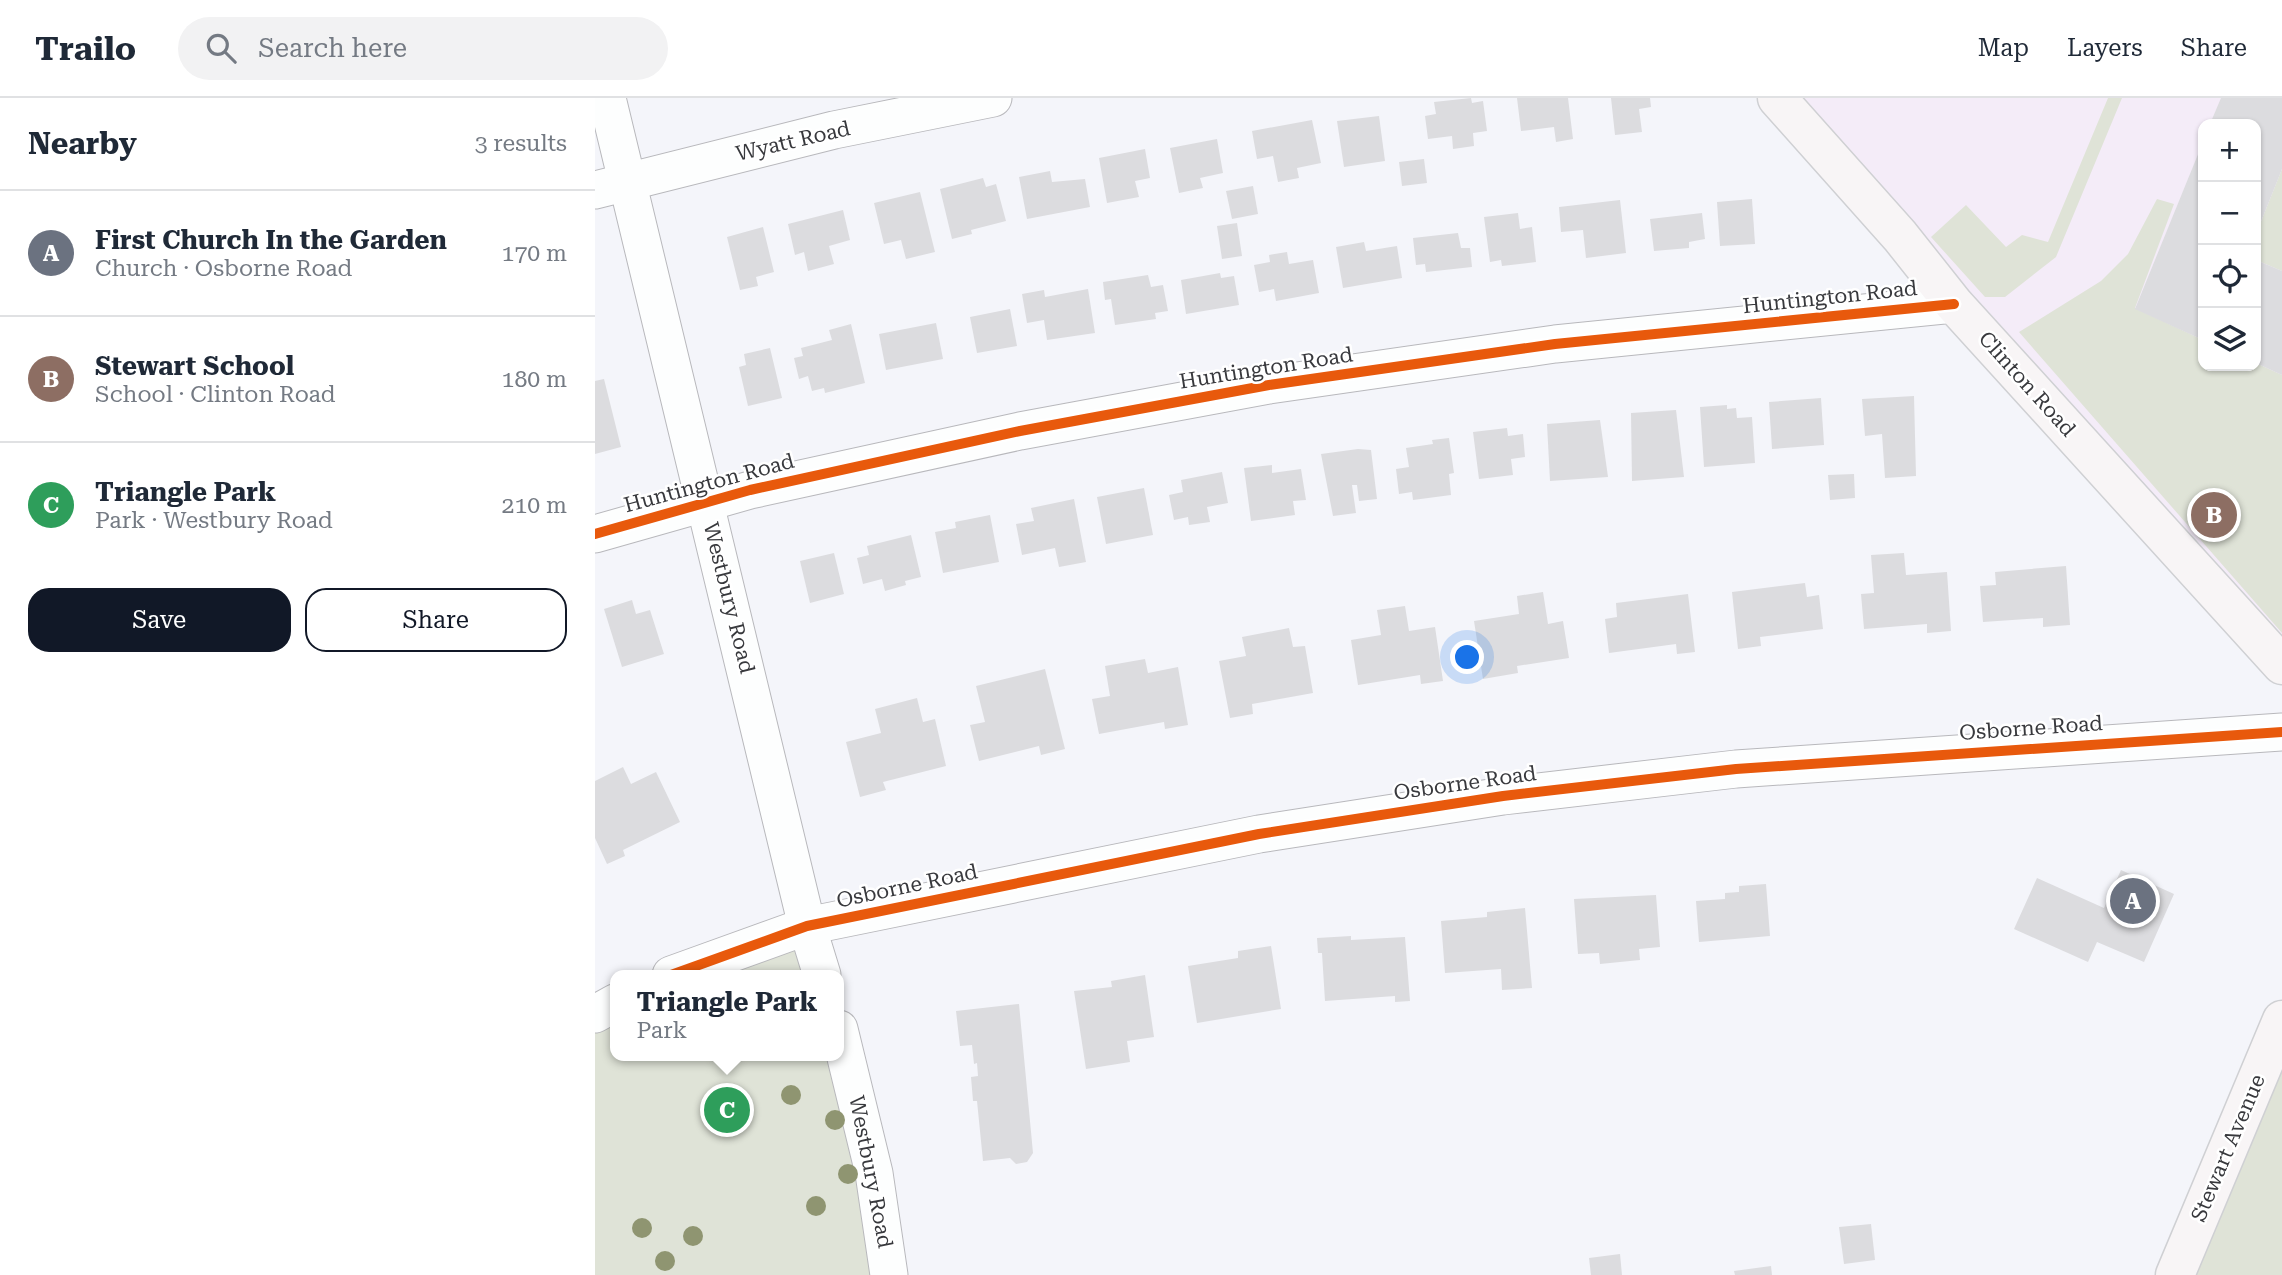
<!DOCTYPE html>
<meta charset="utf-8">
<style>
:root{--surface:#fff;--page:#f2f2f3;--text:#1f2937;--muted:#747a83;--line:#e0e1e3;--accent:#111827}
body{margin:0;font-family:"Roboto Serif",serif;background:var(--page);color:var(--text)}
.controls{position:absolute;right:21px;top:21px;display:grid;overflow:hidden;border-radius:14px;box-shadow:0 2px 5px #0004}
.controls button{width:63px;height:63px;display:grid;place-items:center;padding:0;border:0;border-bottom:2px solid var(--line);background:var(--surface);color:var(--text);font:35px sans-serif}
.you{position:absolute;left:873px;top:560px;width:24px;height:24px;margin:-18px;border:5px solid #fff;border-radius:50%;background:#1a73e8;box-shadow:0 0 0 10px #1a73e833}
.badge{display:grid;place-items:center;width:46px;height:46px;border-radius:50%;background:var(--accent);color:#fff;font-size:23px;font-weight:700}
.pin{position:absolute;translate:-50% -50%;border:4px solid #fff;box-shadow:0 2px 7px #0006}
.popup{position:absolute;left:15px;top:872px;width:234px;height:91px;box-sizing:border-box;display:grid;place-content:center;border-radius:14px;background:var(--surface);filter:drop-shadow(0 2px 5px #0005);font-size:23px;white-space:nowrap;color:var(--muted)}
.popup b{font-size:26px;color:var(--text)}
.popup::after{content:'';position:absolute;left:50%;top:100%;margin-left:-14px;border:14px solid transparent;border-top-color:var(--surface)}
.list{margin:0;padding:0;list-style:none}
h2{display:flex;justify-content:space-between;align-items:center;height:91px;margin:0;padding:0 28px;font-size:30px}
h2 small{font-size:23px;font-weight:400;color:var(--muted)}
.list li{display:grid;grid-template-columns:46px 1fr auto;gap:21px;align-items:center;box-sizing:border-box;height:126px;padding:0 28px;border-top:2px solid var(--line)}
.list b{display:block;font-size:26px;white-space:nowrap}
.list p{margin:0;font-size:23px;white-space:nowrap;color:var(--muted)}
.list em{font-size:23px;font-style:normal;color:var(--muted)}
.actions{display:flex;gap:14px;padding:21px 28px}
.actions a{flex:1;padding:16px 0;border:2px solid var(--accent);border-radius:21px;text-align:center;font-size:24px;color:var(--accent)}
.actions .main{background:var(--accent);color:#fff}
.icon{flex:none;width:38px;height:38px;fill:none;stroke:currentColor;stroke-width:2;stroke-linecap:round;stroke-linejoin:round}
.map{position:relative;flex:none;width:1687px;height:1177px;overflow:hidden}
header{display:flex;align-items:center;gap:42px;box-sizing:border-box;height:98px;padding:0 35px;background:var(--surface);border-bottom:2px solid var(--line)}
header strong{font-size:33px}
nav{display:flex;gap:38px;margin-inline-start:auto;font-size:24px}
.search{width:490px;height:63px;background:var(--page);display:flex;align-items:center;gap:18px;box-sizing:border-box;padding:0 24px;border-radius:38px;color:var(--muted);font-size:26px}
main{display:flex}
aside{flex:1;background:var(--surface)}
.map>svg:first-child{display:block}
.education{fill:#f4ecf8;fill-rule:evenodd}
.green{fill:#dfe3d7}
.building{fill:#dcdcdf}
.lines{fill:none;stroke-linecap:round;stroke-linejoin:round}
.minor-casing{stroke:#b8b8bc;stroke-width:39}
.major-casing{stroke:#cfd0d3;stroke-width:41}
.minor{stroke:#fdfefe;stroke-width:37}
.major{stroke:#f8f5f6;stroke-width:38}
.cycleway-casing{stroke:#fff;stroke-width:15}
.cycleway{stroke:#e8590c;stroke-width:10}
.tree{fill:#8f9571}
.labels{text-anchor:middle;stroke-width:5;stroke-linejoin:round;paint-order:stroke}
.street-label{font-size:21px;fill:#38393d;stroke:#fff}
</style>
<header>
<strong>Trailo</strong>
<div class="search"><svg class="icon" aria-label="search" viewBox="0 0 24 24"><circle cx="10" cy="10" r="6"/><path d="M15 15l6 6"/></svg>Search here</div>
<nav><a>Map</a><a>Layers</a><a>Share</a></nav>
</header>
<main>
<aside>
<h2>Nearby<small>3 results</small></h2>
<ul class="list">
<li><span class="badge" style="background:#6b7280">A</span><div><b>First Church In the Garden</b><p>Church · Osborne Road</p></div><em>170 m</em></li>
<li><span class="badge" style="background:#8d6e63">B</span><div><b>Stewart School</b><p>School · Clinton Road</p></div><em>180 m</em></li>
<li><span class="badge" style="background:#2e9e5b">C</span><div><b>Triangle Park</b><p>Park · Westbury Road</p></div><em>210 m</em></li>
</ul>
<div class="actions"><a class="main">Save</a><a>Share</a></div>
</aside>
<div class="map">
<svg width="1687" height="1177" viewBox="0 0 1687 1177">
<rect width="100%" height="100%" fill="#f4f5fa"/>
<!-- education -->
<path class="education" d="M 1181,0 L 1687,0 L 1687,567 ZM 1608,26 L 1661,26 L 1661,268 L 1608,268 Z"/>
<!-- green -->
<g class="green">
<path d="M 1513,0 L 1527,0 L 1461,159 L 1410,199 L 1390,199 L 1336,139 L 1371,107 L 1411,149 L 1427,137 L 1453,144 Z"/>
<path d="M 1687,71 L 1687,173 L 1661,162 L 1661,136 Z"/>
<path d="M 1562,101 L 1579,106 L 1540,210 L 1608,242 L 1608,268 L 1661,265 L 1687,277 L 1687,535 L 1424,234 L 1506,183 L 1533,156 Z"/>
<path d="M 212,828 L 227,877 L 76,877 Z"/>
<path d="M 20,905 L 20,958 L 244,958 L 294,1177 L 0,1177 L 0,916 Z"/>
<path d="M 1687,922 L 1687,1177 L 1580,1177 Z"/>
</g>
<!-- building -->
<g class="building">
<path d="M 876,0 L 877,5 L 888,3 L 892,33 L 878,35 L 879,48 L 858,51 L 857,38 L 833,41 L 830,18 L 841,16 L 839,4 Z"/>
<path d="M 922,0 L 973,0 L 978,41 L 961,44 L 959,29 L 926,33 Z"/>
<path d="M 1016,0 L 1055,0 L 1056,9 L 1044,11 L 1047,34 L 1020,37 Z"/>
<path d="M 1626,0 L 1687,0 L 1687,71 L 1661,136 L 1661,26 L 1615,26 Z"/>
<path d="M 784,18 L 790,63 L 749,69 L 742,23 Z"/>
<path d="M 717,22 L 726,65 L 702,70 L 704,80 L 683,84 L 678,58 L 662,61 L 657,33 Z"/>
<path d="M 622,41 L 628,75 L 605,80 L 608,90 L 584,95 L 575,50 Z"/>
<path d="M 1608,44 L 1608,242 L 1540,211 Z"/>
<path d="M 550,51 L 555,80 L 540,83 L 544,99 L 512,105 L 504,60 Z"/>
<path d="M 829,61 L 832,85 L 807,88 L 804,64 Z"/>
<path d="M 455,73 L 457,84 L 490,81 L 495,109 L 432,121 L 424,79 Z"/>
<path d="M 388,80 L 391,89 L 401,86 L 411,123 L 376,132 L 377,136 L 357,141 L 345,91 Z"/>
<path d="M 658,88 L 663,116 L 637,121 L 631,93 Z"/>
<path d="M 325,94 L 340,154 L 311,161 L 306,142 L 289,146 L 279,105 Z"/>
<path d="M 1157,101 L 1160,146 L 1125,148 L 1122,104 Z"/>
<path d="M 1025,102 L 1031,155 L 991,160 L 988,132 L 966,134 L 964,109 Z"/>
<path d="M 248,112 L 255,142 L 234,148 L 239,166 L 213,173 L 209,154 L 200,157 L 193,126 Z"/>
<path d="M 923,115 L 925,131 L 937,129 L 941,164 L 907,168 L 906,162 L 895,164 L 889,119 Z"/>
<path d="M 1107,115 L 1110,141 L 1094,144 L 1094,150 L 1059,153 L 1055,121 Z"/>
<path d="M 642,125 L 647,158 L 627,161 L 622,128 Z"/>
<path d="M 168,129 L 179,174 L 161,179 L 163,188 L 145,192 L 132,139 Z"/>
<path d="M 863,135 L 866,150 L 875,150 L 877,169 L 831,174 L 830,166 L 821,167 L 818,140 Z"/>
<path d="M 769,144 L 771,153 L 802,148 L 807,180 L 748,190 L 741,149 Z"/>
<path d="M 692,154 L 694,166 L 718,162 L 724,195 L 681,203 L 679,191 L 664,194 L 659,167 L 675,164 L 674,157 Z"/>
<path d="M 1661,162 L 1687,173 L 1687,277 L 1661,265 Z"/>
<path d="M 625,175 L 626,180 L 639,178 L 644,207 L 591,216 L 586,182 Z"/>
<path d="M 553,177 L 556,189 L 568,187 L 573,213 L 560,215 L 561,221 L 520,227 L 516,201 L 510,202 L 508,184 Z"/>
<path d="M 493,191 L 500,235 L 452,242 L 449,222 L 432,225 L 427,196 L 449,192 L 450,199 Z"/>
<path d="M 415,211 L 422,248 L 382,255 L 375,219 Z"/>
<path d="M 341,225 L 348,261 L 291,272 L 284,236 Z"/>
<path d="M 256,226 L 270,285 L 230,295 L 229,290 L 217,293 L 213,278 L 204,281 L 199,260 L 208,258 L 206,250 L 237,242 L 234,232 Z"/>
<path d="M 175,250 L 187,300 L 153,308 L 144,269 L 151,267 L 149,256 Z"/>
<path d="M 9,281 L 26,349 L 0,356 L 0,283 Z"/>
<path d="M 1319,298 L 1321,378 L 1290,380 L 1287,336 L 1270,338 L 1267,301 Z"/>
<path d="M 1226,300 L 1229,347 L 1177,351 L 1174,304 Z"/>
<path d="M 1132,307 L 1132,311 L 1141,310 L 1142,320 L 1157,319 L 1160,365 L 1109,369 L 1105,309 Z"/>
<path d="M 1081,312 L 1089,379 L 1037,383 L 1036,315 Z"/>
<path d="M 1005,322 L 1013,379 L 955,383 L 952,326 Z"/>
<path d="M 912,330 L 913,338 L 928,336 L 930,359 L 916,361 L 918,377 L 884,381 L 878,334 Z"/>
<path d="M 854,340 L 859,375 L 854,376 L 856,397 L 818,402 L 817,394 L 804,396 L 801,371 L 814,369 L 811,350 L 838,346 L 837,342 Z"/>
<path d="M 763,351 L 776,352 L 782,401 L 764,403 L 762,387 L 757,387 L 761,415 L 738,418 L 726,356 Z"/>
<path d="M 677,367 L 677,375 L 706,371 L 711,402 L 698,403 L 700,417 L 656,423 L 649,370 Z"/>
<path d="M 627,374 L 633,405 L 612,409 L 615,424 L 594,427 L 593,419 L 579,422 L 574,397 L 588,394 L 586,382 Z"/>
<path d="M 1259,376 L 1260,400 L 1235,402 L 1233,377 Z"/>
<path d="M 549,390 L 558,437 L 511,446 L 502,399 Z"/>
<path d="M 479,401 L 491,464 L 464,469 L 460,450 L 427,457 L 421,426 L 439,423 L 436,410 Z"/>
<path d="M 395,417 L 404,464 L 348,475 L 340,434 L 361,430 L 360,424 Z"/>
<path d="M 316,437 L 326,479 L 310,483 L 311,487 L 290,493 L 287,481 L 268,486 L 262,460 L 274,457 L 272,448 Z"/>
<path d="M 239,455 L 249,496 L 215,505 L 205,463 Z"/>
<path d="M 1309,455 L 1311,477 L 1352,474 L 1356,533 L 1332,535 L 1332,526 L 1269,531 L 1266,496 L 1279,495 L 1276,457 Z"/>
<path d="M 1471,468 L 1475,527 L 1448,529 L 1448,520 L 1388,524 L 1385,488 L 1401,487 L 1400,474 Z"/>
<path d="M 1210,485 L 1212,499 L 1224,497 L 1228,531 L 1165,539 L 1166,548 L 1143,551 L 1137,494 Z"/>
<path d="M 948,494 L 953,526 L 968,523 L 974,560 L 922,568 L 923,575 L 888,581 L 879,523 L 924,516 L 922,498 Z"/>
<path d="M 1093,496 L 1100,554 L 1082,556 L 1081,546 L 1014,555 L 1010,521 L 1022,519 L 1021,505 Z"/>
<path d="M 37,502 L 41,516 L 55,512 L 69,556 L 27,569 L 9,511 Z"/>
<path d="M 810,508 L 814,533 L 840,529 L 848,583 L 826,586 L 825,577 L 763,587 L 756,542 L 786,537 L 782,512 Z"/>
<path d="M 694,530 L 698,549 L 710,548 L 718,595 L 657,606 L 658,616 L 635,620 L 624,563 L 651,558 L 647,539 Z"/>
<path d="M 550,561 L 553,575 L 583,569 L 593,627 L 570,631 L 569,624 L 504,636 L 497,601 L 515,598 L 510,568 Z"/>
<path d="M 450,571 L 470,651 L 446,657 L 444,648 L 384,663 L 375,627 L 390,624 L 381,588 Z"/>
<path d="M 322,600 L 328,624 L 340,621 L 351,668 L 288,684 L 291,692 L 265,699 L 251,644 L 286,635 L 280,611 Z"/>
<path d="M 28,669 L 36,686 L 61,674 L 85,724 L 28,752 L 30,758 L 12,766 L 0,740 L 0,683 Z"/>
<path d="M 1526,772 L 1579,796 L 1549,864 L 1502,844 L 1493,864 L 1419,831 L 1442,780 L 1509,810 Z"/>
<path d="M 1171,786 L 1175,838 L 1104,844 L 1101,803 L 1130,801 L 1130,795 L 1144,794 L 1144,788 Z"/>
<path d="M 1061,797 L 1065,849 L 1044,851 L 1045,862 L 1005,866 L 1004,855 L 983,856 L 979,801 Z"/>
<path d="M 930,810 L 937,890 L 907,892 L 906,871 L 850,875 L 846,823 L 892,819 L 892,814 Z"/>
<path d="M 756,838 L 756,842 L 810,839 L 815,903 L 800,904 L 800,898 L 730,903 L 727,855 L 723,855 L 722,840 Z"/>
<path d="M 676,848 L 686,911 L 602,925 L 593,868 L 643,860 L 643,853 Z"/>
<path d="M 550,877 L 559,939 L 532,943 L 535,964 L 491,971 L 479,893 L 517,889 L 516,883 Z"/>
<path d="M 424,906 L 438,1055 L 432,1064 L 421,1066 L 415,1060 L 388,1063 L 382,1003 L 378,1003 L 376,979 L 383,978 L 382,965 L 379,966 L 377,947 L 365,948 L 361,913 Z"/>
<path d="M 1276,1126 L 1280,1162 L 1249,1166 L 1244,1129 Z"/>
<path d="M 1025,1156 L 1027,1177 L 996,1177 L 994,1160 Z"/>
<path d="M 1176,1168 L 1177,1177 L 1140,1177 L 1139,1173 Z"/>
</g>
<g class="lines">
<defs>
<g id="minor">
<path d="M 12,0 L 212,828 L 227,877"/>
<path d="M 0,92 L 239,32 L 398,0"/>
<path d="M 0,436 L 155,392 L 425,333 L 674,287 L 960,246 L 1359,206"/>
<path d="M 76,877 L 212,828 L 664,736 L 908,698 L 1141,671 L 1687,634"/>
<path d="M 0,916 L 20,905"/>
<path d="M 244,931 L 279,1075 L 294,1177"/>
</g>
<g id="major">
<path d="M 1182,0 L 1305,138 L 1359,206 L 1687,567"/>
<path d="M 1580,1177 L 1687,922"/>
</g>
</defs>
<!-- minor casing -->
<use href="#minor" class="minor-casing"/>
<!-- major casing -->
<use href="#major" class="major-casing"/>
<!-- minor -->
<use href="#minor" class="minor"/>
<!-- major -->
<use href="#major" class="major"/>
<defs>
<g id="cycleway">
<path d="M 0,436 L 155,392 L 425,333 L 674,287 L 960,246 L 1359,206"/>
<path d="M 76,877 L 212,828 L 664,736 L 908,698 L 1141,671 L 1687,634"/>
</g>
</defs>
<!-- cycleway casing -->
<use href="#cycleway" class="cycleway-casing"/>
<!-- cycleway -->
<use href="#cycleway" class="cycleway"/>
</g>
<!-- trees -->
<g class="tree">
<circle cx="196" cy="997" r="10"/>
<circle cx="240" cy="1022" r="10"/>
<circle cx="253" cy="1076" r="10"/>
<circle cx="221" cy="1108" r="10"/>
<circle cx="47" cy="1130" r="10"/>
<circle cx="98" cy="1138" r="10"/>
<circle cx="70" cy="1163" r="10"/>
</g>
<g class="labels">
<!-- street labels -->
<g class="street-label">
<text transform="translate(198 43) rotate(-13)" y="7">Wyatt Road</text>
<text transform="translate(1235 199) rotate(-6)" y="7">Huntington Road</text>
<text transform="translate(671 270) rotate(-9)" y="7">Huntington Road</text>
<text transform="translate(1432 286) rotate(48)" y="7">Clinton Road</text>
<text transform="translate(114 385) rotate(-15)" y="7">Huntington Road</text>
<text transform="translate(134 500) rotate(76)" y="7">Westbury Road</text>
<text transform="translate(1436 630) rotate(-4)" y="7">Osborne Road</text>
<text transform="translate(870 685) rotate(-8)" y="7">Osborne Road</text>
<text transform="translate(312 788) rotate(-12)" y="7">Osborne Road</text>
<text transform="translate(1633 1050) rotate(-67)" y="7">Stewart Avenue</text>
<text transform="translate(276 1074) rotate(79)" y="7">Westbury Road</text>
</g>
</g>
</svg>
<div class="controls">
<button>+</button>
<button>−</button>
<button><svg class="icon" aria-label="locate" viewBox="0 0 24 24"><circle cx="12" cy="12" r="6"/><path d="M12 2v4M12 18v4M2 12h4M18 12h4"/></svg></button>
<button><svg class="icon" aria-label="layers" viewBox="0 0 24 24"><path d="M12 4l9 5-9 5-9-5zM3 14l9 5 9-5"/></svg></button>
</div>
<div class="you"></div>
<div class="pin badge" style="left:1538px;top:803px;background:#6b7280">A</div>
<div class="pin badge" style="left:1619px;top:417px;background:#8d6e63">B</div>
<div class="pin badge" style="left:132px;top:1012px;background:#2e9e5b">C</div>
<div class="popup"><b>Triangle Park</b>Park</div>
</div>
</main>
